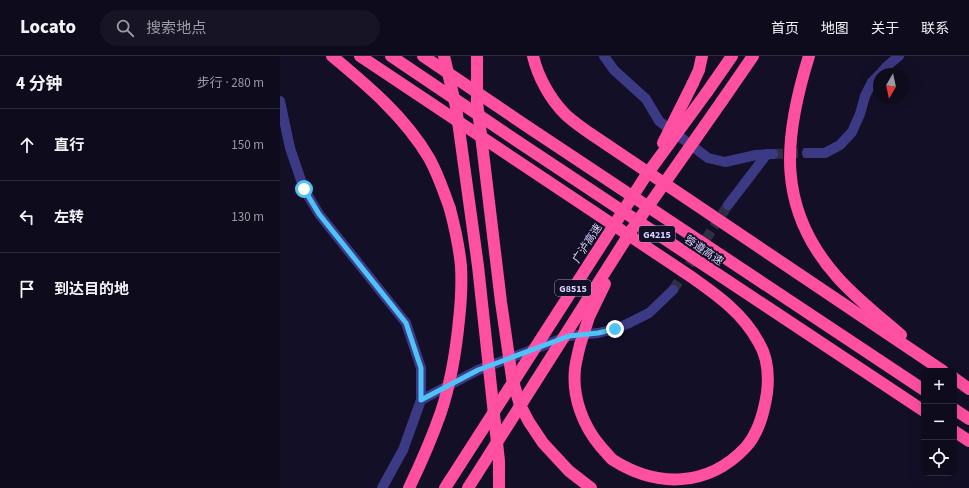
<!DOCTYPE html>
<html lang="zh">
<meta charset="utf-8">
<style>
:root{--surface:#0e0b1c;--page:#171425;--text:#f1f3f6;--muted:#9b9ba3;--line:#2e2b3b}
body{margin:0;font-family:"Source Sans 3","Noto Sans SC",sans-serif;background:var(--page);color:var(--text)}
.controls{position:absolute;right:12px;bottom:12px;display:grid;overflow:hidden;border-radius:8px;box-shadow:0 4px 16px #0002}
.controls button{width:36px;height:36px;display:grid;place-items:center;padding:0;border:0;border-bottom:1px solid var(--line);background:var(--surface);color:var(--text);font:20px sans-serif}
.compass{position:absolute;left:593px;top:12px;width:36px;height:36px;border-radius:50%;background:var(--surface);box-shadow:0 4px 16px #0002;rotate:189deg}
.stop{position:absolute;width:12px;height:12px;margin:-9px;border:3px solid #4fc3f7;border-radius:50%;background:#fff}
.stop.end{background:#4fc3f7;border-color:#fff;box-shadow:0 1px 4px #0008}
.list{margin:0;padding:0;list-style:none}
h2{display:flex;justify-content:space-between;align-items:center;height:52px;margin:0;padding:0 16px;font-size:17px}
h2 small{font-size:13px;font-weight:400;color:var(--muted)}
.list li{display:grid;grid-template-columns:26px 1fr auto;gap:12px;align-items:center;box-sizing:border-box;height:72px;padding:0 16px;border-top:1px solid var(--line)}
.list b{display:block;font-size:15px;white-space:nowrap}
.list em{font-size:13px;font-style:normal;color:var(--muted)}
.icon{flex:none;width:22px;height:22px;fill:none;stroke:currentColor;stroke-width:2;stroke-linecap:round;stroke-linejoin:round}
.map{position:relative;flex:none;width:689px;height:432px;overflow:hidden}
header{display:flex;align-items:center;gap:24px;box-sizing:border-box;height:56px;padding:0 20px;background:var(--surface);border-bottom:1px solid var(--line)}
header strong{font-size:19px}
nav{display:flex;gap:22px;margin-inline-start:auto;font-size:14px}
.search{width:280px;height:36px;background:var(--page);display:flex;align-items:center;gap:10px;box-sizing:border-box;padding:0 14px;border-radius:22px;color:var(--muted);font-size:15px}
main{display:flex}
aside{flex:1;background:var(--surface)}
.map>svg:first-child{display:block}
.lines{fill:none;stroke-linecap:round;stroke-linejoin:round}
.minor-tunnel{stroke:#312d47;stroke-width:10;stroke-dasharray:10 5;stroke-linecap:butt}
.tertiary-tunnel{stroke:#312d47;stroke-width:10;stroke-dasharray:10 5;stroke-linecap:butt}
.minor{stroke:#3d3a85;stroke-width:10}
.tertiary{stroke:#3d3a85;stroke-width:10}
.motorway{stroke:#ff4fa3;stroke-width:12}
.motorway-bridge{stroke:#ff4fa3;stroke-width:12}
.route{stroke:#4fc3f7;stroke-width:5}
.labels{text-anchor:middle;stroke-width:4;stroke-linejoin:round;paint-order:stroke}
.shield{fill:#130f26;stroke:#9e99be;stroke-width:1}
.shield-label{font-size:10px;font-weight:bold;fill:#d9d4ff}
.street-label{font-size:11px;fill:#d9d4ff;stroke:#130f26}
</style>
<header>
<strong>Locato</strong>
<div class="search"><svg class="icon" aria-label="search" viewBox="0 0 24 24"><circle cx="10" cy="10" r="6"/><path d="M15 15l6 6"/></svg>搜索地点</div>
<nav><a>首页</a><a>地图</a><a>关于</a><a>联系</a></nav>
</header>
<main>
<aside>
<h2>4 分钟<small>步行 · 280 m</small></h2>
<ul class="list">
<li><svg class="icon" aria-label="ahead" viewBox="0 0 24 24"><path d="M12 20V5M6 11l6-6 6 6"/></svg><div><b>直行</b></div><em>150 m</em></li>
<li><svg class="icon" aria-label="left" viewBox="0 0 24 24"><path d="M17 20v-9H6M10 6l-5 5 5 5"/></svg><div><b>左转</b></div><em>130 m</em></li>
<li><svg class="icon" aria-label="arrive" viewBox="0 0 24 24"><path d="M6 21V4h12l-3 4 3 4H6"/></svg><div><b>到达目的地</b></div></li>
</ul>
</aside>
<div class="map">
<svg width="689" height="432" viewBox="0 0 689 432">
<rect width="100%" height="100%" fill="#130f26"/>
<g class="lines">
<!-- minor-tunnel -->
<path class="minor-tunnel" d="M 393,234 L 448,149"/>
<!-- tertiary-tunnel -->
<path class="tertiary-tunnel" d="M 493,98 L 527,97"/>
<!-- minor -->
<g class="minor">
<path d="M 448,149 L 487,98"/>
<path d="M 141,344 L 198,314 L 289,280 L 318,277 L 335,273 L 347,268 L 369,257 L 393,234"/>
</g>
<!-- tertiary -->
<g class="tertiary">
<path d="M 324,0 L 334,14 L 366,43 L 379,65 L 428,102 L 445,106 L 476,99 L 493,98"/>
<path d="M 600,18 L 607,10 L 619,0"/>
<path d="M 0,45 L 10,92 L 24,133 L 39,158 L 126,267 L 141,312 L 141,344 L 123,394 L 102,432"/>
<path d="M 527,97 L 545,97 L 560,89 L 572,76 L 580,58 L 585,40 L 592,26 L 599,19"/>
</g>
<!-- motorway -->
<g class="motorway">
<path d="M 52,0 C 88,30 125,61 149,102 C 158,118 164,136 170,153"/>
<path d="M 80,0 L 410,220 C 437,239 463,257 479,287 C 488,302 489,320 487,337 C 484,356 479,377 465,392 C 428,431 377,432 333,404 C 329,401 325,395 321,391 C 303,370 292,341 295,313 C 296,305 298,297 300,289"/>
<path d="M 111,0 L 234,83 L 644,355"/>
<path d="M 143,0 L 245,69 L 644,334"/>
<path d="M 253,0 C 258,21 270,43 285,58 C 292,65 300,70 308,76 L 663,315"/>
<path d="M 529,0 C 503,83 496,153 558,222 C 577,243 600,261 621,279"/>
<path d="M 413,27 L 419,14 L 422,0"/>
<path d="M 427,36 L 452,0"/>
<path d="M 442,45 L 473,0"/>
<path d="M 674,322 L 689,333"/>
<path d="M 674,353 L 689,363"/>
<path d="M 674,375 L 689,385"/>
</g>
<!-- motorway-bridge -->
<g class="motorway-bridge">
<path d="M 164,0 L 176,51 L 198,210 L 219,405 L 219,432"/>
<path d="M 197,0 L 197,46 L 221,246 L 232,322 L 240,349 L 249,366 L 263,387 L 289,415 L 311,432"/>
<path d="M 383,87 L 413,27"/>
<path d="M 300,289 L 309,261 L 325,228"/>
<path d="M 129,432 C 141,407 152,382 161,356 C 171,326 176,295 179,264 C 181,246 182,228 181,210 C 179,190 175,172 170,153"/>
<path d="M 165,432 L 365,121 L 427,36"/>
<path d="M 188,432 L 353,172 L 442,45"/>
</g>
</g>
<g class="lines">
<!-- route -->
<path class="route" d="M 24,133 L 39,158 L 126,267 L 141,312 L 141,344 L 198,314 L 289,280 L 318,277 L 335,273"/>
</g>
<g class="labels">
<!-- shield labels -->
<g class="shield">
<rect x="359" y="170" width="36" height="16" rx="3"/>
<rect x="275" y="224" width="36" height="16" rx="3"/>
</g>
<g class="shield-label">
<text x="377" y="182">G4215</text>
<text x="293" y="236">G8515</text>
</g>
<!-- street labels -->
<g class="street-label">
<text transform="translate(307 187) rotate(-57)" y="4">广泸高速</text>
<text transform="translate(424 194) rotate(34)" y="4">蓉遵高速</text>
</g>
</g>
</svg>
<div class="controls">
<button>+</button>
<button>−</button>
<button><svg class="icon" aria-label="locate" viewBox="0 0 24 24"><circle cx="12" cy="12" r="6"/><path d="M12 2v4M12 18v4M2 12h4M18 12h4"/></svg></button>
</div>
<svg class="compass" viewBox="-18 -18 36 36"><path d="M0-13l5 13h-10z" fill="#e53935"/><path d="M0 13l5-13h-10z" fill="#9b9ba3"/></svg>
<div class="stop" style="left:24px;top:133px"></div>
<div class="stop end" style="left:335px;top:273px"></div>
</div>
</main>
